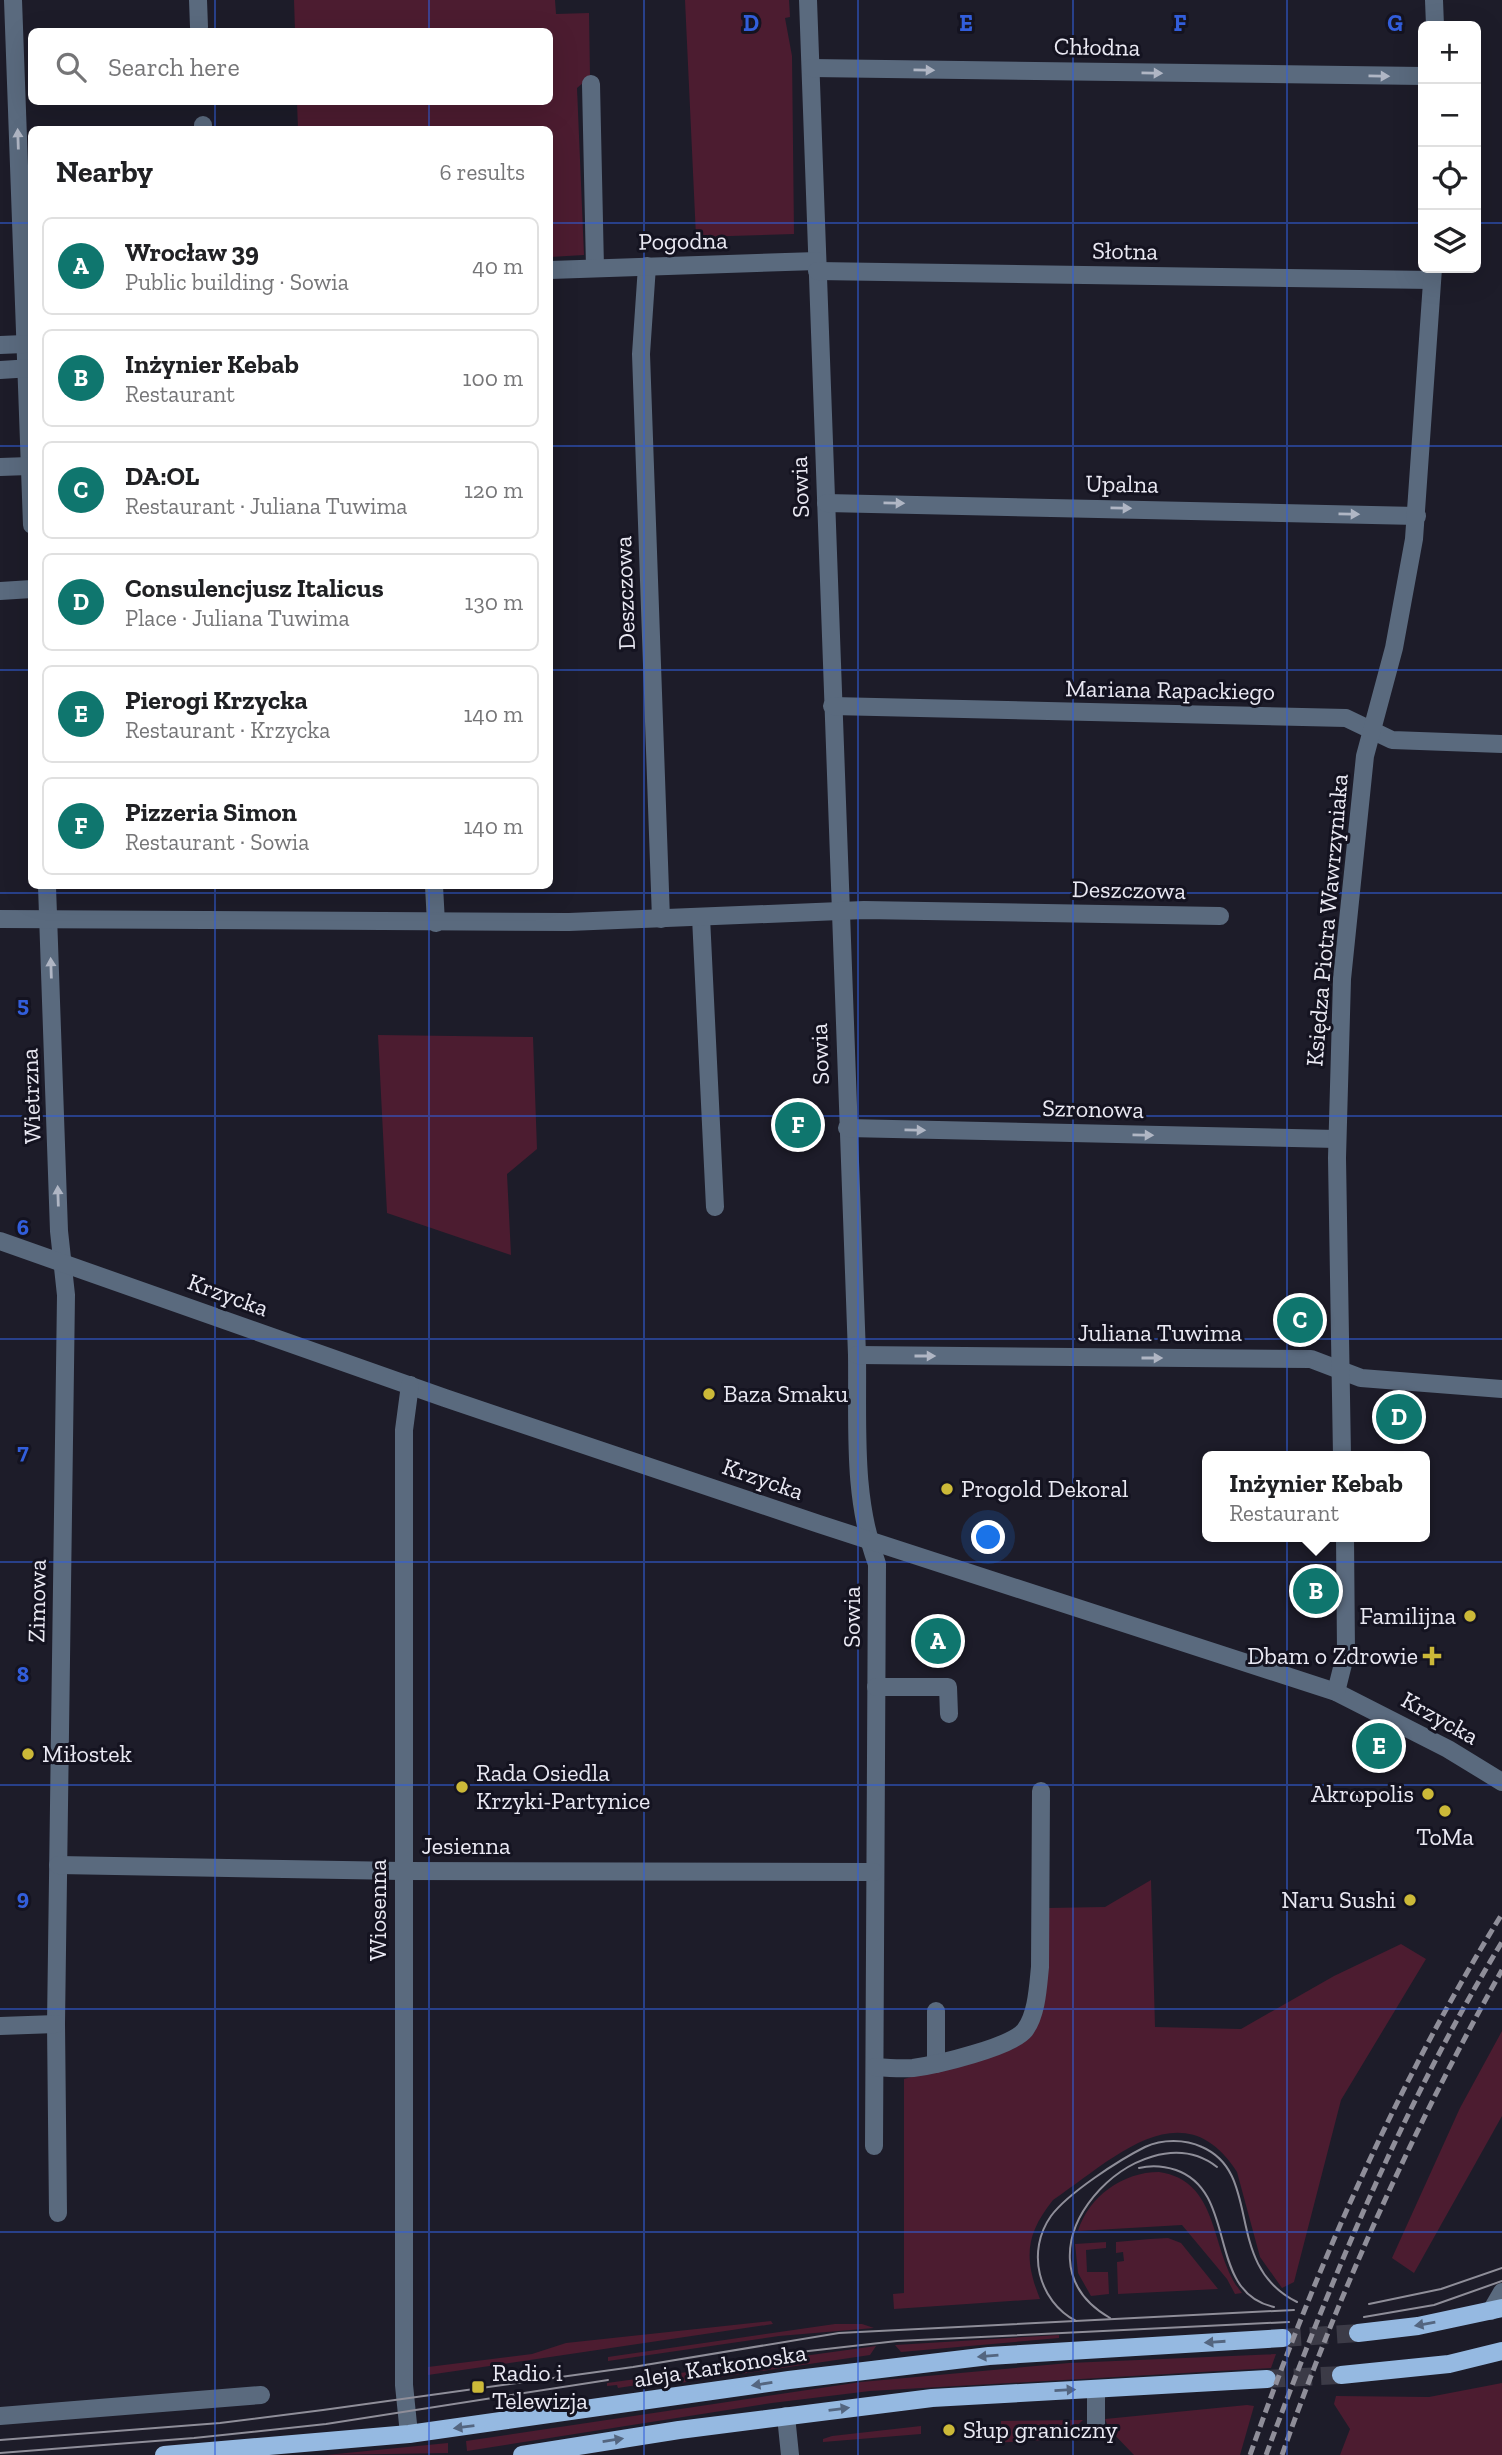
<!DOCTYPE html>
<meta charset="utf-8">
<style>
:root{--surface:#fff;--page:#f2f2f2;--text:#202124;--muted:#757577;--line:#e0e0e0;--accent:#0f766e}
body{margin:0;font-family:"Zilla Slab",serif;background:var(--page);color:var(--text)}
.controls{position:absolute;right:21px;top:21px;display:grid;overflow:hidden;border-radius:10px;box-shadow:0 7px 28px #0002}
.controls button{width:63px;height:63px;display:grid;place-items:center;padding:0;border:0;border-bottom:2px solid var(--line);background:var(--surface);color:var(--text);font:35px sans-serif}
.you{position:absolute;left:989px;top:1538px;width:24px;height:24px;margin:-18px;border:5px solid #fff;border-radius:50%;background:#1a73e8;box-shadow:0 0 0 10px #1a73e833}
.badge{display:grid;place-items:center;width:46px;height:46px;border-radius:50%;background:var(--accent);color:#fff;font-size:23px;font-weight:700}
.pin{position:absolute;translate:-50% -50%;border:4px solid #fff;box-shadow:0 2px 7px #0006}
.popup{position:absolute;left:1202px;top:1451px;width:228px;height:91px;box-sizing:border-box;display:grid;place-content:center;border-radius:10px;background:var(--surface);filter:drop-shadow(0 2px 5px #0005);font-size:23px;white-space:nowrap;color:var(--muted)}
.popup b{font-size:26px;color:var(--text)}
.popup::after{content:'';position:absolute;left:50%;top:100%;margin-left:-14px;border:14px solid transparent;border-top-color:var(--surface)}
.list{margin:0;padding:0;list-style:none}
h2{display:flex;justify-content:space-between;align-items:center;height:91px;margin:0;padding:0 28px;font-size:30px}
h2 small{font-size:23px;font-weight:400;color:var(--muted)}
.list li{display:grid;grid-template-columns:46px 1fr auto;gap:21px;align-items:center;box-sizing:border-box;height:98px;margin:0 14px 14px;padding:0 14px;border:2px solid var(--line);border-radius:10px}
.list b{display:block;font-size:26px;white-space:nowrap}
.list p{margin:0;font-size:23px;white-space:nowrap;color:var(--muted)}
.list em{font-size:23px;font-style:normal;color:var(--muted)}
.icon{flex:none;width:38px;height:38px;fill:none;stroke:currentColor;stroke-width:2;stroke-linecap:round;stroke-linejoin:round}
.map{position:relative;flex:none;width:1502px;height:2455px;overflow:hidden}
.search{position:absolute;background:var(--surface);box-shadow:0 7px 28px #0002;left:28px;top:28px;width:525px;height:77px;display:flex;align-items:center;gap:18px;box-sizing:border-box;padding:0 24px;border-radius:10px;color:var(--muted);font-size:26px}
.panel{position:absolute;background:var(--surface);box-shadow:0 7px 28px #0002;left:28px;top:126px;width:525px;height:763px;border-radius:10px}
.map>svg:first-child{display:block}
.green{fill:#4c1c30}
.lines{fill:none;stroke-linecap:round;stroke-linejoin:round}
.major-tunnel{stroke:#3c3b47;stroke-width:18;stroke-dasharray:18 9;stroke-linecap:butt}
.minor{stroke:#5a6a7e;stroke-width:18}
.major{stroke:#95b9e1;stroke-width:18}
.tram{stroke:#8f8e99;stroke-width:2}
.rail{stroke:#8f8e99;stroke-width:5;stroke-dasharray:10 5;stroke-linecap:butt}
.oneway{fill:#b0b6c4}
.oneway2{fill:#546680}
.grid{fill:none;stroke:#325edb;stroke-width:2;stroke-opacity:0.55}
.poi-dot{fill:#ccb938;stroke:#141320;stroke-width:2.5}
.labels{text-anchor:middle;stroke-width:6;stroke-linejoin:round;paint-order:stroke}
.street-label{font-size:24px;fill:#eae9f3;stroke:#141320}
.poi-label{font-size:24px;fill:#eae9f3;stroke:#141320;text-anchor:start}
.grid-label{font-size:23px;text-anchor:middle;font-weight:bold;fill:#325edb;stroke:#141320;stroke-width:6;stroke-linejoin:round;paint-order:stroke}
</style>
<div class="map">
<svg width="1502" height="2455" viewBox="0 0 1502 2455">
<rect width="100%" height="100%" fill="#1d1c29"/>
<!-- green -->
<g class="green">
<path d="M 294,0 L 555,0 L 556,14 L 589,13 L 590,77 L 577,88 L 584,255 L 550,257 L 550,130 L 298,129 L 297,102 L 550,102 L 550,32 L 295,31 Z"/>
<path d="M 685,0 L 789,0 L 790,17 L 785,18 L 792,56 L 794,234 L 696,237 Z"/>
<path d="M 378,1035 L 533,1037 L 537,1149 L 507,1174 L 511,1255 L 387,1213 Z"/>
<path d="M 1151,1880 L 1155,2027 L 1241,2029 L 1334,1976 L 1401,1944 L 1426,1959 L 1341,2100 L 1294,2282 L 1282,2288 L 1260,2257 L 1237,2172 C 1183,2087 1111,2161 1053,2200 C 1025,2235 1024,2259 1040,2299 L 894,2309 L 893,2294 L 904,2293 L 904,2079 L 1013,2049 L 1031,2036 L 1047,1908 L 1105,1907 Z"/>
<path d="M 1502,2031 L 1502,2116 L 1414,2273 L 1392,2258 L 1460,2108 Z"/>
<path d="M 1159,2172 C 1222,2181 1209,2254 1242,2293 L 1235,2294 L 1227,2279 L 1182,2225 L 1078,2231 C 1089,2196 1123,2172 1159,2172 Z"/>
<path d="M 1150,2239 L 1168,2238 L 1181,2243 L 1218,2289 L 1118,2294 L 1117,2262 L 1124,2261 L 1123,2252 L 1116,2253 L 1116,2242 Z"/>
<path d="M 1106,2242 L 1106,2248 L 1086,2250 L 1087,2272 L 1108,2272 L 1109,2294 L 1091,2296 L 1078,2273 L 1075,2244 Z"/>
<path d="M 771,2321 L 773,2324 L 428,2375 L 428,2367 L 532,2354 L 566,2343 Z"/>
<path d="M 835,2324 L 862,2324 L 874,2328 L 779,2336 L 608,2361 L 608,2357 Z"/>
<path d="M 1059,2335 L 1059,2338 L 901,2352 L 895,2345 Z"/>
<path d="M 876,2346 L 870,2355 L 673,2384 L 650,2383 L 618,2388 L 617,2385 L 607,2386 L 607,2383 Z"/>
<path d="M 1276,2354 L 1271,2368 L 870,2391 L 772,2403 L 467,2451 L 466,2441 L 861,2382 L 1069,2363 Z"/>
<path d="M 1502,2383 L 1502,2455 L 1340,2455 L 1350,2429 L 1334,2404 L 1336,2396 L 1429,2397 Z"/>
<path d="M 1247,2405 L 1254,2406 L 1240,2455 L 1134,2455 L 1109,2429 L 1105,2419 Z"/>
<path d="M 1083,2420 L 1063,2439 L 993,2443 L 993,2435 L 1001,2435 L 1001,2421 Z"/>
<path d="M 921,2426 L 921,2434 L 823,2442 L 823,2439 L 832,2436 Z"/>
<path d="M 448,2443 L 448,2453 L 326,2455 Z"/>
</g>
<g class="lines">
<!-- major-tunnel -->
<g class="major-tunnel">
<path d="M 1283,2338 L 1358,2333"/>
<path d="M 1267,2379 L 1341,2375"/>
</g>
<!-- minor -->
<g class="minor">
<path d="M 13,0 L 32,525"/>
<path d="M 198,0 L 199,27"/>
<path d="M 808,0 L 857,1355 C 858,1426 852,1497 877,1564 L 874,2146"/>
<path d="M 1434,0 L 1435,26"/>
<path d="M 811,68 L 1423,76"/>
<path d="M 591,84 L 595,268"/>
<path d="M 203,125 L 203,130"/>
<path d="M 647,266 L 641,354 L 661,919"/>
<path d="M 550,270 L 817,261"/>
<path d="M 817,271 L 1432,280"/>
<path d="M 0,345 L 24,344"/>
<path d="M 0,370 L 32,368"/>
<path d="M 0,467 L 29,466"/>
<path d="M 826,503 L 1417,516"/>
<path d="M 0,591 L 32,589"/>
<path d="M 832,706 L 1346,718 L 1392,740 L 1502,744"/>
<path d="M 47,886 L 59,1231 L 66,1295 L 56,2024 L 58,2213"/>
<path d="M 434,886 L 436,923"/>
<path d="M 701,917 L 715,1207"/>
<path d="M 0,919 L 569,922 L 864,910 L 1220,916"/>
<path d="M 847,1128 L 1337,1139"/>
<path d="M 0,1241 L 445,1398 L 819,1524 L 1336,1692 L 1448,1749 L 1502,1782"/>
<path d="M 857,1355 L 1311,1359 L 1361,1378 L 1502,1389"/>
<path d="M 1342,1456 L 1337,1158 L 1342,979 L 1365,756 L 1394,648 L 1414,539 L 1433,268"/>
<path d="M 876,1687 L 948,1687 L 949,1714"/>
<path d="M 1336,1692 L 1346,1652 L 1345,1537"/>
<path d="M 58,1865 L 402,1871 L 874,1872"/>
<path d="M 0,2026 L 56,2024"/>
<path d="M 936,2064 L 936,2011"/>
<path d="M 875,2067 C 887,2068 900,2069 913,2068 C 936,2065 1012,2047 1025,2030 C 1037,2014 1038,1986 1040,1967 L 1041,1791"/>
<path d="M 1491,2311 L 1502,2292"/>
<path d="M 1096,2389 L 1096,2429"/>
<path d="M 0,2416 L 261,2395"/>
<path d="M 786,2416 L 790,2455"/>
<path d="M 409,2434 L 404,2385 L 404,1430 L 410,1385"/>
</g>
<!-- major -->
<g class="major">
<path d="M 1358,2333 L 1418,2326 L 1502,2308"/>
<path d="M 1341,2375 L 1449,2364 L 1502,2351"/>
<path d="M 164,2455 L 409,2434 L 789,2380 L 989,2356 L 1283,2338"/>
<path d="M 522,2455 L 679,2430 L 932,2398 L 1267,2379"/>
</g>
<!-- tram -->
<g class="tram">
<path d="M 1139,2168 C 1151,2165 1164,2166 1176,2170 C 1239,2192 1205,2292 1274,2307"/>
<path d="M 1369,2304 L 1441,2289 L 1502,2268"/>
<path d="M 1364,2317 L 1434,2305 L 1502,2281"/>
<path d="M 1110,2318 C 1001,2255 1140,2107 1217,2167"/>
<path d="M 1076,2321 C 1038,2301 1026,2251 1051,2216 C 1068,2193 1119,2160 1145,2147 C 1162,2139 1185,2139 1202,2147 C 1264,2174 1222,2265 1297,2302"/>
<path d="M 791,2353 L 897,2341 L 1289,2322"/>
<path d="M 0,2440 L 220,2423 L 323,2410 L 633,2367 L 839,2333 L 1294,2310"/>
<path d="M 0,2453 L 194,2438 L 326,2424 L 608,2380"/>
</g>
<!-- rail -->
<g class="rail">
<path d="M 1250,2455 C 1316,2268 1397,2083 1502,1914"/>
<path d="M 1266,2455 C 1331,2279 1404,2103 1502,1942"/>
<path d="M 1282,2455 C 1341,2287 1415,2125 1502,1970"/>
</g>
</g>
<!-- one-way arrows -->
<defs><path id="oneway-solid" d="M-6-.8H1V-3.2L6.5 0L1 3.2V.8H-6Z" transform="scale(1.75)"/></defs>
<g class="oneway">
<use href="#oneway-solid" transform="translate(924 70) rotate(1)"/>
<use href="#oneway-solid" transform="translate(1152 73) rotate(1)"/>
<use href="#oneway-solid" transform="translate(1379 76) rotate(1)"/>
<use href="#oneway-solid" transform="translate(18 139) rotate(-92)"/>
<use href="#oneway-solid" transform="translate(894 503) rotate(1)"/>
<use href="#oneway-solid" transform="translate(1121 508) rotate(1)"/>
<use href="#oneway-solid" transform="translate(1349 514) rotate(1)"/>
<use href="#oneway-solid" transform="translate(51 968) rotate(-92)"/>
<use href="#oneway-solid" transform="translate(915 1130) rotate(1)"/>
<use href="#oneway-solid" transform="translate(1143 1135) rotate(1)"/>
<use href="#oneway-solid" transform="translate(58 1196) rotate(-92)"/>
<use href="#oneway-solid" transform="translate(925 1356)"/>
<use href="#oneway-solid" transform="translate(1152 1358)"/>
</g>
<g class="oneway2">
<use href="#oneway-solid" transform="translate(1425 2324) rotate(170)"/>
<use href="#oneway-solid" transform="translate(1215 2342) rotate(176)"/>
<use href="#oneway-solid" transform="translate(988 2356) rotate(175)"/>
<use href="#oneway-solid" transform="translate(762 2384) rotate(171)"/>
<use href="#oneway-solid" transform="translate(1065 2390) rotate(-3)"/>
<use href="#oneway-solid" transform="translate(839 2409) rotate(-7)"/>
<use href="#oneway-solid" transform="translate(464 2427) rotate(173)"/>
<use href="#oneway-solid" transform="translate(613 2440) rotate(-9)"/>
</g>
<!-- grid -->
<path class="grid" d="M 215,0 L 215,32M 429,0 L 429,32M 644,0 L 644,2455M 858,0 L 858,2455M 1073,0 L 1073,2455M 1287,0 L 1287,2455M 215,102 L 215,130M 429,102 L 429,130M 0,223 L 32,223M 550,223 L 1423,223M 1476,223 L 1502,223M 0,446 L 32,446M 550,446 L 1502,446M 0,670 L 32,670M 550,670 L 1502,670M 215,886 L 215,2455M 429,886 L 429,2455M 0,893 L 1502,893M 0,1116 L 1502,1116M 0,1339 L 1502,1339M 0,1562 L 1502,1562M 0,1785 L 1502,1785M 0,2009 L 1502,2009M 0,2232 L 1502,2232"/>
<!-- markers -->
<g class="poi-dot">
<circle cx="709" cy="1394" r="7"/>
<circle cx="947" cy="1489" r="7"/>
<circle cx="1470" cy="1616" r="7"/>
<path d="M1428.5 1645.5h7v7h7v7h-7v7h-7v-7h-7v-7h7z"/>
<circle cx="28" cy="1754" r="7"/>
<circle cx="462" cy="1787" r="7"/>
<circle cx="1428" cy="1794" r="7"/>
<circle cx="1445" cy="1811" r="7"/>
<circle cx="1410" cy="1900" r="7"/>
<rect x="471" y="2380" width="14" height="14" rx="3.5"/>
<circle cx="949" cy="2430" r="7"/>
</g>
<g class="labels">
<!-- street labels -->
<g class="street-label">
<text transform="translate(1097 47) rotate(1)" y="8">Chłodna</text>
<text transform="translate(683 241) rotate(-1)" y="8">Pogodna</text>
<text transform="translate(1125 251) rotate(1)" y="8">Słotna</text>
<text transform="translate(1122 484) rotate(1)" y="8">Upalna</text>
<text transform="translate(800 487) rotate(-92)" y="8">Sowia</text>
<text transform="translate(625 593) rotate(-92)" y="8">Deszczowa</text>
<text transform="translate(1170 690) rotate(1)" y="8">Mariana Rapackiego</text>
<text transform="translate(1129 890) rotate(1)" y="8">Deszczowa</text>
<text transform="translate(1327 920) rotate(-85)" y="8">Księdza Piotra Wawrzyniaka</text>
<text transform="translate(820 1054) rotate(-92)" y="8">Sowia</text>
<text transform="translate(31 1096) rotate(-92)" y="8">Wietrzna</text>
<text transform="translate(1093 1109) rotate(1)" y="8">Szronowa</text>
<text transform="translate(228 1295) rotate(20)" y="8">Krzycka</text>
<text x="1160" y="1341">Juliana Tuwima</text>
<text transform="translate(763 1479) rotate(19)" y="8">Krzycka</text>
<text transform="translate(37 1601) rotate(-89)" y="8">Zimowa</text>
<text transform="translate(852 1617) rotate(-90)" y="8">Sowia</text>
<text transform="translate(1440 1718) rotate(29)" y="8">Krzycka</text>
<text x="466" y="1854">Jesienna</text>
<text transform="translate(378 1910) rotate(-90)" y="8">Wiosenna</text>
<text transform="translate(720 2366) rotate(-9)" y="8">aleja Karkonoska</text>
</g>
<!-- poi labels -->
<g class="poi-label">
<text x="723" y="1402">Baza Smaku</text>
<text x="961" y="1497">Progold Dekoral</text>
<text x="1456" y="1624" text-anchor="end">Familijna</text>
<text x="1418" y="1664" text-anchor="end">Dbam o Zdrowie</text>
<text x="42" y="1762">Miłostek</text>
<text x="476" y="1781">Rada Osiedla<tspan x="476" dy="28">Krzyki-Partynice</tspan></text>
<text x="1414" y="1802" text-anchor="end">Akrωpolis</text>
<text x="1445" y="1845" text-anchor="middle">ToMa</text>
<text x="1396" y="1908" text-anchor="end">Naru Sushi</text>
<text x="492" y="2381">Radio i<tspan x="492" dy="28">Telewizja</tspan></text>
<text x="963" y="2438">Słup graniczny</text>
</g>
</g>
<g class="grid-label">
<text x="751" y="31">D</text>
<text x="966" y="31">E</text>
<text x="1180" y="31">F</text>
<text x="1395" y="31">G</text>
<text x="23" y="1012">5</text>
<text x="23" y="1235">6</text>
<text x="23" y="1459">7</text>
<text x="23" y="1682">8</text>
<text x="23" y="1905">9</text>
</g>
</svg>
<div class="controls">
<button>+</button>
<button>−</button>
<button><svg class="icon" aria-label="locate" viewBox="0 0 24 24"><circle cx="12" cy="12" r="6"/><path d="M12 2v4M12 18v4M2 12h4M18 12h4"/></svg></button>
<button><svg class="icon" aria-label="layers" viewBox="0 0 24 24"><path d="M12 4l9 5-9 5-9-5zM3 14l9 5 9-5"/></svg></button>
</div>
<div class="you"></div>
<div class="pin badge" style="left:938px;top:1641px">A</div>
<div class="pin badge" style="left:1316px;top:1591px">B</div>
<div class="popup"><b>Inżynier Kebab</b>Restaurant</div>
<div class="pin badge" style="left:1300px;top:1320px">C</div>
<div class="pin badge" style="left:1399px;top:1417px">D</div>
<div class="pin badge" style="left:1379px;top:1746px">E</div>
<div class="pin badge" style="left:798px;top:1125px">F</div>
<div class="search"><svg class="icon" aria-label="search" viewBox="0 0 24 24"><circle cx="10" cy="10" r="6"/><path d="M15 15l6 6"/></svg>Search here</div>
<section class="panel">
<h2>Nearby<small>6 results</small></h2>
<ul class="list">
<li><span class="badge">A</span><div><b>Wrocław 39</b><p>Public building · Sowia</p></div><em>40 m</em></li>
<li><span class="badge">B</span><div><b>Inżynier Kebab</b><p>Restaurant</p></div><em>100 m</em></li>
<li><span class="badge">C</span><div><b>DA:OL</b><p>Restaurant · Juliana Tuwima</p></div><em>120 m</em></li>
<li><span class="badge">D</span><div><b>Consulencjusz Italicus</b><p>Place · Juliana Tuwima</p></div><em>130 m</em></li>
<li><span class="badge">E</span><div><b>Pierogi Krzycka</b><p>Restaurant · Krzycka</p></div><em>140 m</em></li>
<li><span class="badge">F</span><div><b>Pizzeria Simon</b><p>Restaurant · Sowia</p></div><em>140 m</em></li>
</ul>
</section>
</div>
